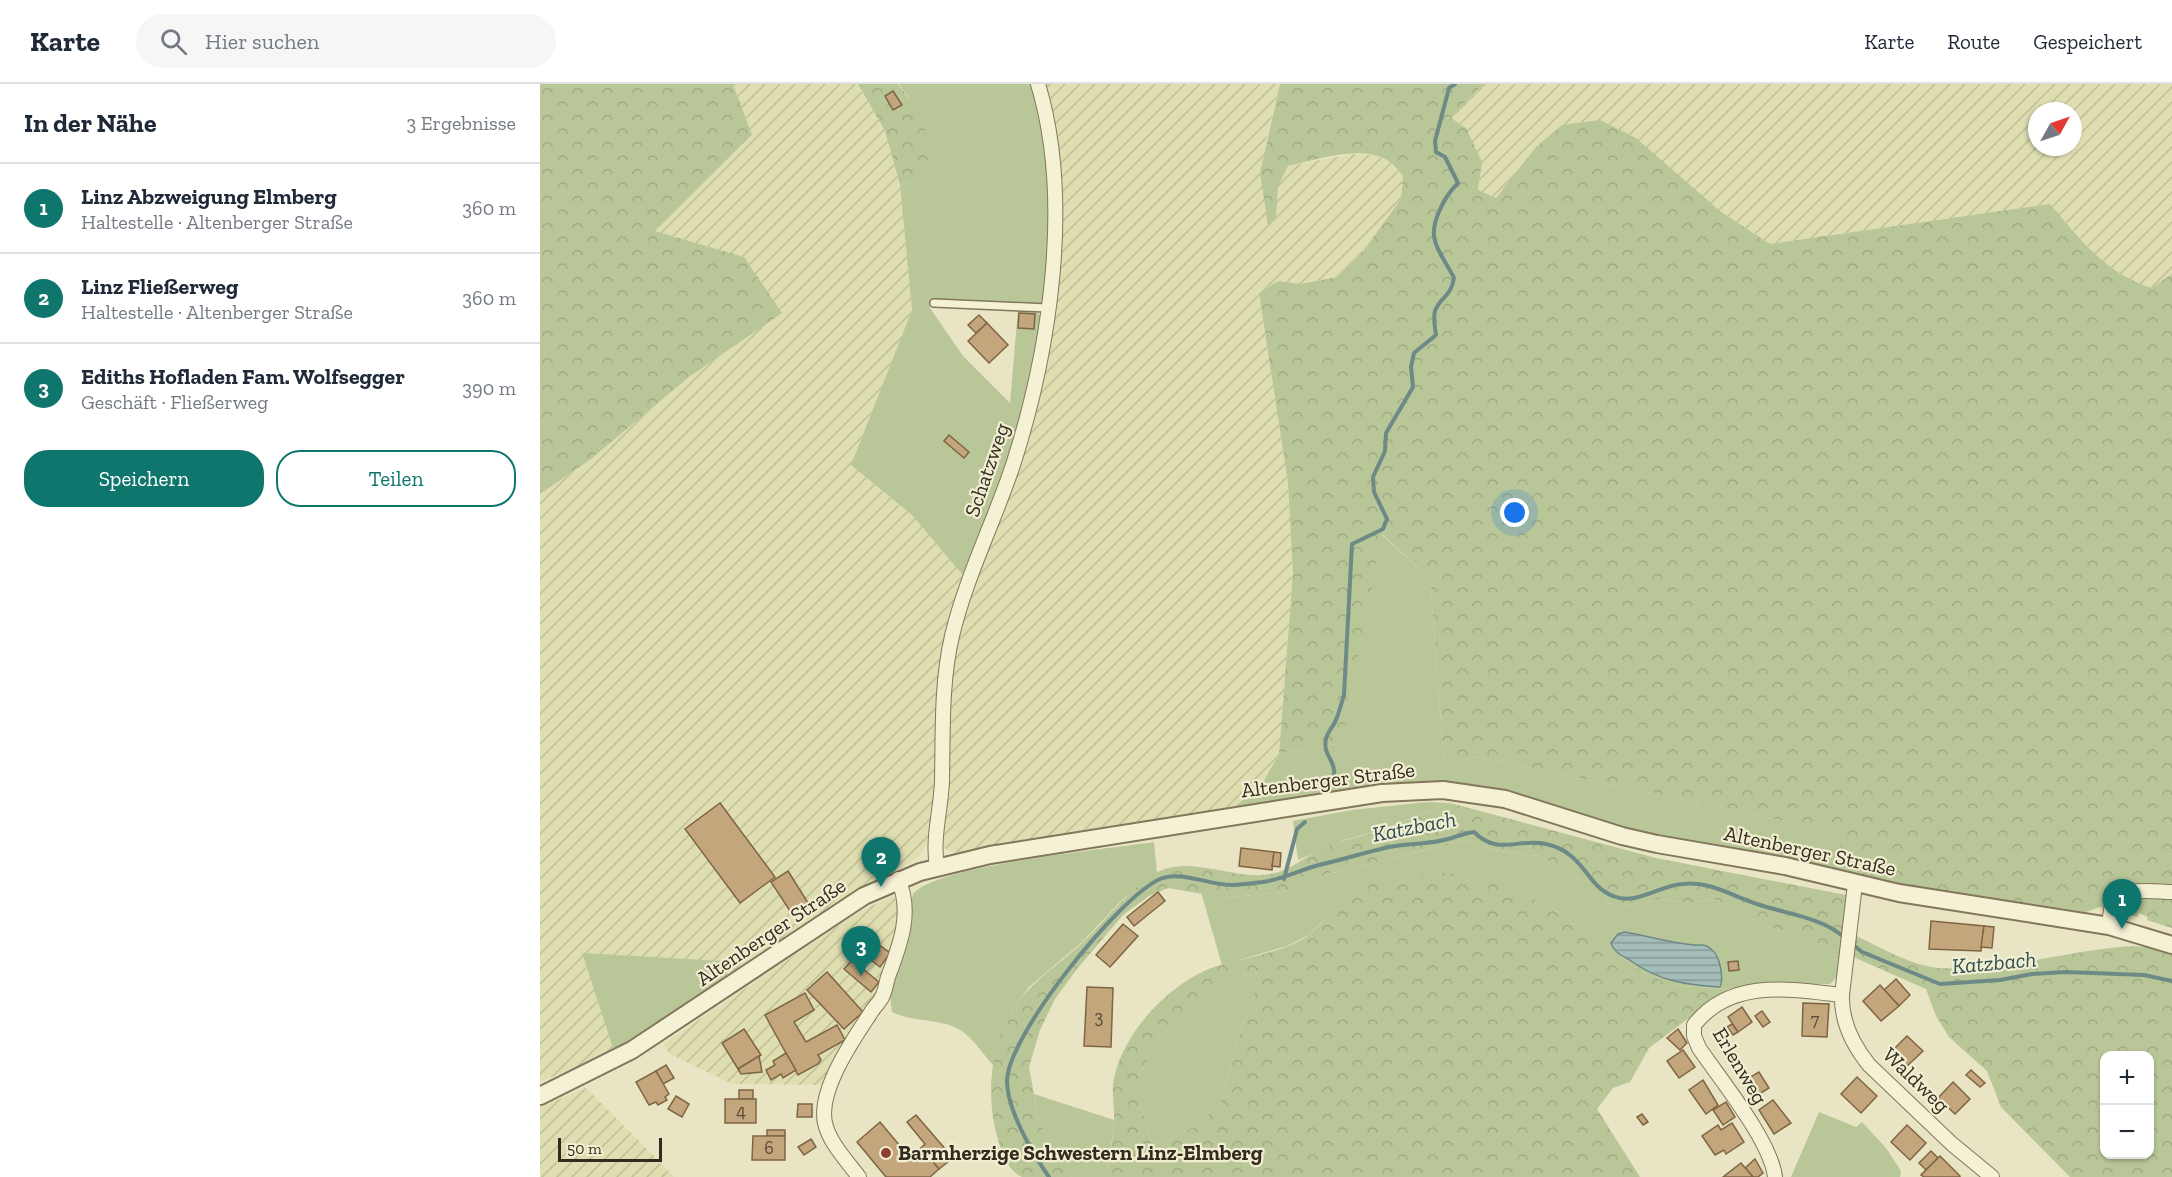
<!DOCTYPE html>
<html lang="de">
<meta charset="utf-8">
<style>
:root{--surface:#fff;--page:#f6f6f7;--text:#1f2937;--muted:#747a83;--line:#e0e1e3;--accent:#0f766e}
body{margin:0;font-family:"Zilla Slab",serif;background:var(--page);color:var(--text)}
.controls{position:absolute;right:18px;bottom:18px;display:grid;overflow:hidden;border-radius:12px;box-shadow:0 2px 4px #0004}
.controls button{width:54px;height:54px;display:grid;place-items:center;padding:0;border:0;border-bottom:2px solid var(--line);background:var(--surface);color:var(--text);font:30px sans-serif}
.compass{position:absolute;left:1488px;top:18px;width:54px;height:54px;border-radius:50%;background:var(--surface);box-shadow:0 2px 4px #0004;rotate:50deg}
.scale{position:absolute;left:18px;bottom:15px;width:104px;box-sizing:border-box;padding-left:6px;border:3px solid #332c1e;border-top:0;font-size:16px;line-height:21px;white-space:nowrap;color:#332c1e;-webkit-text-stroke:4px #f1eed2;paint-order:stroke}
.you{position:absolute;left:975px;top:429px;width:21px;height:21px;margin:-15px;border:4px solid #fff;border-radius:50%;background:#1a73e8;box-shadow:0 0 0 9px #1a73e833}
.badge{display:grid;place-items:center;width:39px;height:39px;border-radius:50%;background:var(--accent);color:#fff;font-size:20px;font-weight:700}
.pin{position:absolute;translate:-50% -50px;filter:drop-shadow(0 2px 3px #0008)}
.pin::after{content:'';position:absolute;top:32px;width:21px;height:18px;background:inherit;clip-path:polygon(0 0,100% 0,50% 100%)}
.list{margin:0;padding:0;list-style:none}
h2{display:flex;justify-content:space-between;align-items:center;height:78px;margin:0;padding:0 24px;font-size:26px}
h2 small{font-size:20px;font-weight:400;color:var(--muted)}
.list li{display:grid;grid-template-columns:39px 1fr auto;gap:18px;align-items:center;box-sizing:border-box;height:90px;padding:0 24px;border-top:2px solid var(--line)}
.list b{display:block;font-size:22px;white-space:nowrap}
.list p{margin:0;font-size:20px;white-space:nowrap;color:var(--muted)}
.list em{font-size:20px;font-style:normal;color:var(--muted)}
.actions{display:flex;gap:12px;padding:18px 24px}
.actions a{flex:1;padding:14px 0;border:2px solid var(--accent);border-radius:24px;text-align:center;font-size:21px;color:var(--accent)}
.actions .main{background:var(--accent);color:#fff}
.icon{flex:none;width:33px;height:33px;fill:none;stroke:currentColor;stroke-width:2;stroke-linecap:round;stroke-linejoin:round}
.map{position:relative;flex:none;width:1632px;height:1093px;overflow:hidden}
header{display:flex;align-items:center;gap:36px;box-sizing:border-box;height:84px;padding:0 30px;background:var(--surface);border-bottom:2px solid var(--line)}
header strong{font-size:28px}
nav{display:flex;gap:33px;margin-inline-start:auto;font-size:21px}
.search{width:420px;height:54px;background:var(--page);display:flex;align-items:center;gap:15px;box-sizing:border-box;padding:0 21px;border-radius:33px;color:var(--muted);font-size:22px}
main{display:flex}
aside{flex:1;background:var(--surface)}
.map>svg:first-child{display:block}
.farmland{fill:url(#farmland-furrows);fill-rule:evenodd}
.green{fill:#b9c698}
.forest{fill:url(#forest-crowns);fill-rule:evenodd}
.water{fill:url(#water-rules);stroke:#6d8a87;stroke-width:1.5}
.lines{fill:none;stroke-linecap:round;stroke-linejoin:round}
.stream{stroke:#6d8a87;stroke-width:4}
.building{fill:#c4a67d;stroke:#7e6544;stroke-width:1.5}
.service-casing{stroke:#82765c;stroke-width:10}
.minor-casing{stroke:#82765c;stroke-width:16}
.tertiary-casing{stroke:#82765c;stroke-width:20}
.service{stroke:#f5f1d5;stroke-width:7}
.minor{stroke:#f5f1d5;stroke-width:14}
.tertiary{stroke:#f5f1d5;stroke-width:16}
.poi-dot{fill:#8b4032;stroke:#f1eed2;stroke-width:2}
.labels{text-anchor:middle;stroke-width:4.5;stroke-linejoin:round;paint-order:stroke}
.number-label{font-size:18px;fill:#574a36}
.street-label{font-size:21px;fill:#332c1e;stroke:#f1eed2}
.poi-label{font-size:21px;font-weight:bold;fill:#332c1e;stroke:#f1eed2;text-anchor:start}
.water-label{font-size:22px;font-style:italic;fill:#2f4e51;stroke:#f1eed2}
</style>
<header>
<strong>Karte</strong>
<div class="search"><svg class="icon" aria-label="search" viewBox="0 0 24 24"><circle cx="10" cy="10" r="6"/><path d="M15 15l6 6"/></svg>Hier suchen</div>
<nav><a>Karte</a><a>Route</a><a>Gespeichert</a></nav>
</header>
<main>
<aside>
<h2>In der Nähe<small>3 Ergebnisse</small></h2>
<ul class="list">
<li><span class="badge">1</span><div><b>Linz Abzweigung Elmberg</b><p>Haltestelle · Altenberger Straße</p></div><em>360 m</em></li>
<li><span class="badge">2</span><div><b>Linz Fließerweg</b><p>Haltestelle · Altenberger Straße</p></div><em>360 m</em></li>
<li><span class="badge">3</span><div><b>Ediths Hofladen Fam. Wolfsegger</b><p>Geschäft · Fließerweg</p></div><em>390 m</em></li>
</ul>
<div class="actions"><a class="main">Speichern</a><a>Teilen</a></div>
</aside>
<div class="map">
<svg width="1632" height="1093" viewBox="0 0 1632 1093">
<defs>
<pattern id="farmland-furrows" width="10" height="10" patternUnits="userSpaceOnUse" patternTransform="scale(1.5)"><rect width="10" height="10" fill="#dedeb1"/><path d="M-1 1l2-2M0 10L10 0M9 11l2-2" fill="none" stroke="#bfbf98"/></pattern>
<pattern id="forest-crowns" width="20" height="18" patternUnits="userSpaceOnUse" patternTransform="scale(1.5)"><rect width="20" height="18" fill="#b9c698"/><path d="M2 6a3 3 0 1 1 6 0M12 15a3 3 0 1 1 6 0" fill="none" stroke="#a0aa83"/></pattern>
<pattern id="water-rules" width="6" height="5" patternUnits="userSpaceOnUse" patternTransform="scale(1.5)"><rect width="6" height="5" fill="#a5bdba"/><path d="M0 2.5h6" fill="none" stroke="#879a97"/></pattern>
</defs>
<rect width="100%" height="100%" fill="#e9e4c3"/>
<!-- farmland -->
<g class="farmland">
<path d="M 193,0 L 318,0 L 345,47 L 360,101 L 372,226 L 311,381 L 372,431 L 427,496 L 420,512 L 389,754 L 380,772 L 369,779 L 304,816 L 189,894 L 42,869 L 74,967 L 30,987 L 0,997 L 0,410 L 51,375 L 149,293 L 204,173 L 115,147 L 212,52 Z"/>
<path d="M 503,0 L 740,0 L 725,61 L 728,141 L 736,134 L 738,102 L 747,82 L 813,70 L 835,71 L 851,78 L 863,92 L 861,116 L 824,166 L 797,193 L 760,200 L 738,197 L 719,209 L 748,399 L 753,489 L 739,670 L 722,700 L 693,724 L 415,769 L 408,767 L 401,760 L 409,616 L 416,555 L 505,270 Z"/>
<path d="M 943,0 L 1632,0 L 1632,190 L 1611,204 L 1586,196 L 1554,170 L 1510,120 L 1230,160 L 1180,127 L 973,95 L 956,114 L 938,106 L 911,34 ZM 1497,27 L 1533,27 L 1533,63 L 1497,63 Z"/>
<path d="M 353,812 L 363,823 L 342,899 L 287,1001 L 192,1000 L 130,970 L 123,960 L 322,826 Z"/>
<path d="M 46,1004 L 115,1073 L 134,1093 L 0,1093 L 0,1023 Z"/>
</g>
<!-- green -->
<g class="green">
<path d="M 359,0 L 495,0 L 505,40 L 512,130 L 504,220 L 390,216 L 390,224 L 423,272 L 470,319 L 478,226 L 497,228 L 501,232 C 489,324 458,410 427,496 L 372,431 L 311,381 L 372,226 L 360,101 L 385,94 L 369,14 Z"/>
<path d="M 841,450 L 890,495 L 904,679 L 938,673 L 1294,747 L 1316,792 L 1232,771 L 1124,754 L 1065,740 L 960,706 L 915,700 L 871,698 L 829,702 L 693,724 L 722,700 L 739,670 L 802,659 Z"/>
<path d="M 887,718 L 910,719 L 841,746 L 804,756 L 758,776 L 753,737 L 812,726 Z"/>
<path d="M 927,756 L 953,766 L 998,772 L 1028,786 L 1062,817 L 1082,823 L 1117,815 L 1148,819 L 1174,815 L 1232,845 L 1268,855 L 1300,870 L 1296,894 L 1290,900 L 1217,900 L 1188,905 L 1130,901 L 1103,888 L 1012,824 L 812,808 L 769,851 L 747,862 L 682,881 L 661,808 L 686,814 L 752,807 L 788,790 Z"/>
<path d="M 614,758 L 617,789 L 583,815 L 542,858 L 489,903 L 472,926 L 453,981 C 443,970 432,953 420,946 C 402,934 374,939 352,928 L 349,904 L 373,810 C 395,781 570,765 614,758 Z"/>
<path d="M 42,869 L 182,877 L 189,894 L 74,967 Z"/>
<path d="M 721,889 L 696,962 L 681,1020 L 655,1042 L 632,1055 L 612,1061 L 601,1020 L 601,989 L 614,961 L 634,940 L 681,900 L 701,892 Z"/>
<path d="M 494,1010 L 574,1036 C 573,1056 568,1073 568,1093 L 532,1093 L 499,1038 Z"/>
<path d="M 1279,1028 L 1316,1043 L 1322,1038 L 1346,1064 L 1361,1087 L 1360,1093 L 1251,1093 Z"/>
</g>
<!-- forest -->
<g class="forest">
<path d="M 0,0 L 193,0 L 212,51 L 115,147 L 204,173 L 242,229 L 149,293 L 51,375 L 0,410 Z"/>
<path d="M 318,0 L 358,0 C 378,25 400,62 385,94 L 360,101 L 345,47 Z"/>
<path d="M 740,0 L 943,0 L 911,34 L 926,44 L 942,78 L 938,106 L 956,114 L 996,63 L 1022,41 L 1060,36 L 1096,54 L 1180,127 L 1230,160 L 1510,120 C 1541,156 1564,188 1611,204 L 1632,190 L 1632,844 L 1607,836 L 1608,833 L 1599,829 L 1597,833 L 1560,823 L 1546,828 L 1357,801 L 1316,792 L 1293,747 L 938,673 L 904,679 L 890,495 L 842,450 L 802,659 L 739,670 L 753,489 L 748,399 L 719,209 L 738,197 L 760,200 L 797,193 L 824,166 L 861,115 L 863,92 C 859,88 855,81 850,78 C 823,59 777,76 748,82 L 738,102 L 736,134 L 728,141 L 720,89 Z"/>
<path d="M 910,719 L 1116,774 L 1306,811 L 1300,870 L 1268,855 L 1232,845 L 1174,815 L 1148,819 L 1117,815 L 1082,823 L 1062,817 L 1028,786 L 998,772 L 953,766 L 927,756 L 788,790 L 752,807 L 685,814 L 628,804 L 609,812 L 583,831 L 537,885 L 515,915 L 500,946 L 489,983 L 499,1038 L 532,1093 C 520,1093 493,1093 482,1093 C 471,1088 464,1075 461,1065 C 445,1020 448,966 473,925 C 491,897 519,881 542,859 C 566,836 586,809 614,790 C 649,769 693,797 730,790 C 751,787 766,771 786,763 C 804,755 824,752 842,746 C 865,737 887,728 910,719 Z"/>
<path d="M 908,789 L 968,802 L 1012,824 L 1103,888 L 1130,901 L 1188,905 L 1109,964 L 1090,998 L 1073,1004 L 1057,1025 L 1100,1093 L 568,1093 C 568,1074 573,1058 574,1039 C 575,1025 571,1008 574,994 C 584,947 630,899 674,883 C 702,874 746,868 769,851 C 784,839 795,821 811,809 C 833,794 881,790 908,789 ZM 721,889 L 696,962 L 681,1020 L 655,1042 L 632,1055 L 612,1061 L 601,1020 L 601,989 L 614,961 L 634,940 L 681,900 L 701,892 Z"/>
<path d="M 1314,851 C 1340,863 1371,882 1400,884 C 1465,888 1528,866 1592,862 L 1606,863 L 1632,871 L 1632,1093 L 1530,1093 L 1461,1023 L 1447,987 L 1409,953 L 1396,932 L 1386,905 L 1311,872 ZM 1564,972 L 1610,972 L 1610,1070 L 1564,1070 Z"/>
</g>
<!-- water -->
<path class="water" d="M 1085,848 C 1108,852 1130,859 1154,861 C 1160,861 1166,860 1171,865 C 1180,871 1184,894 1180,903 C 1146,901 1119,897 1091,877 C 1082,871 1075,870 1071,859 L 1078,850 Z"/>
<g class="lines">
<!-- stream -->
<g class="stream">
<path d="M 787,708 C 806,678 781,676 786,655 C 787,649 792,644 795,638 C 799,630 801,620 804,611 L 812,460 L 843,445 L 847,435 L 834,408 L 833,393 L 845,367 L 846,349 L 873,303 L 871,283 L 874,269 L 896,251 C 895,244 893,233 895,227 C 901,211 910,215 914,194 C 909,183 900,172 896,160 C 888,141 905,112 918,99 L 905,73 L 896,68 L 895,57 L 909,4 L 915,0"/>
<path d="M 744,795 L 757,745 L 765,738"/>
<path d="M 1311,859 L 1322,868 L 1400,900 L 1460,896 L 1492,890 L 1526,888 L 1604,891 L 1632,897"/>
<path d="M 509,1093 C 493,1070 468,1028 467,998 C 466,953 579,813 620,795 C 640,786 669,801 691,801 C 702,801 712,799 723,798 C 744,795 759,786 779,781 C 801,776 823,769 845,764 C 866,759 887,761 908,755 C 917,753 924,749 934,748 C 958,772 977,754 1006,760 C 1044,768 1046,802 1073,812 C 1097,822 1119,801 1143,800 C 1171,797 1192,812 1217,820 C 1246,830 1282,833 1305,854"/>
</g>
</g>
<!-- building -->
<g class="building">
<path d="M 353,7 L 362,21 L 353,26 L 345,12 Z"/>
<path d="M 479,229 L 495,230 L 494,245 L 478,244 Z"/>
<path d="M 439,231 L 447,239 L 436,249 L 428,241 Z"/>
<path d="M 447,239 L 468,261 L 449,279 L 428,257 Z"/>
<path d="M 409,351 L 429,368 L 424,374 L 404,357 Z"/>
<path d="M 180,719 L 235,793 L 200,819 L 145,745 Z"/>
<path d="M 701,764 L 734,768 L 732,786 L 699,782 Z"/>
<path d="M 734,768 L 741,769 L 740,783 L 732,782 Z"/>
<path d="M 248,787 L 270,822 L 254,833 L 231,798 Z"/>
<path d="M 618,808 L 625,817 L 594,842 L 587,833 Z"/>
<path d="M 1391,837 L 1444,842 L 1441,867 L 1389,865 Z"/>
<path d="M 583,840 L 598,852 L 570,883 L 556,871 Z"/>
<path d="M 1444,842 L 1454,843 L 1452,864 L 1441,863 Z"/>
<path d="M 330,854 L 350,869 L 340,883 L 320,867 Z"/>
<path d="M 312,876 L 339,898 L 331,908 L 304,885 Z"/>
<path d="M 1198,877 L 1199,886 L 1189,887 L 1188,878 Z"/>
<path d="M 287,888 L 323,928 L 304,945 L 267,906 Z"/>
<path d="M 1356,895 L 1370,911 L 1359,922 L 1344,906 Z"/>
<path d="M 1340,901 L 1359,922 L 1341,937 L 1323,917 Z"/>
<path d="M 547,903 L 573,904 L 571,963 L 544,962 Z"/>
<path d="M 265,909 L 274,926 L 254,938 L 266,958 L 297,941 L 305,956 L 278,971 L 281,976 L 278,980 L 258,991 L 225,931 Z"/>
<path d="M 1263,919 L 1289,920 L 1287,953 L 1262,952 Z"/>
<path d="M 1202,923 L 1212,938 L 1198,948 L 1188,933 Z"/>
<path d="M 1222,927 L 1230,938 L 1223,943 L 1215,932 Z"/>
<path d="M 1192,940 L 1198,948 L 1193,951 L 1187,943 Z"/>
<path d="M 204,945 L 221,971 L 198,985 L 182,959 Z"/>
<path d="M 1138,945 L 1147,959 L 1140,966 L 1127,954 Z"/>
<path d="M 1367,952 L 1383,967 L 1366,983 L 1351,968 Z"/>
<path d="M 1143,966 L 1155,983 L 1139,994 L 1127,977 Z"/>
<path d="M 246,969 L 256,986 L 243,994 L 241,990 L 231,996 L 226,986 L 235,981 L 233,977 Z"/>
<path d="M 219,972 L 222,988 L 201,990 L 198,985 Z"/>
<path d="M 126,981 L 134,994 L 123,1000 L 116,987 Z"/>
<path d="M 1205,986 L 1209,994 L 1219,988 L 1229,1004 L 1213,1014 L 1199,990 Z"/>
<path d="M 1431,986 L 1445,999 L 1440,1003 L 1426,991 Z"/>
<path d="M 116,987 L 129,1010 L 125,1013 L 127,1016 L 118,1021 L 116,1018 L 109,1021 L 96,998 Z"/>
<path d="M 1317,993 L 1337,1012 L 1321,1029 L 1301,1010 Z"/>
<path d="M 1163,996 L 1178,1021 L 1166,1030 L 1149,1006 Z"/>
<path d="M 1413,998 L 1430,1015 L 1415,1030 L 1398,1014 Z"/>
<rect x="199" y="1006" width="14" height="9"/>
<path d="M 136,1012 L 149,1020 L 142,1033 L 128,1025 Z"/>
<rect x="185" y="1015" width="31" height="24"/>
<path d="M 1233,1016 L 1251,1039 L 1234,1050 L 1219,1026 Z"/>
<path d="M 1186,1018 L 1195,1033 L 1183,1041 L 1173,1026 Z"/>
<path d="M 258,1020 L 272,1020 L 272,1033 L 257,1033 Z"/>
<path d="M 1102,1030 L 1108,1038 L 1103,1041 L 1097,1033 Z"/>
<path d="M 376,1031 L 413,1074 L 399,1085 L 381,1064 L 385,1060 L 367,1038 Z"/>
<path d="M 340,1038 L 370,1074 L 381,1064 L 399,1085 L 390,1093 L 346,1093 L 317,1058 Z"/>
<path d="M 1192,1039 L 1204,1058 L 1186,1070 L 1184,1066 L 1175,1071 L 1162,1052 L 1178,1041 L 1181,1046 Z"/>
<path d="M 1367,1041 L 1386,1059 L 1370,1076 L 1351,1058 Z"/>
<rect x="227" y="1046" width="18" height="6"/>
<path d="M 213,1052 L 245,1052 L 245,1076 L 212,1076 Z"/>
<path d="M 271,1055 L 276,1063 L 264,1071 L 258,1063 Z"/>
<path d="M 1391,1067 L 1398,1074 L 1386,1086 L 1379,1079 Z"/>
<path d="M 1400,1072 L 1420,1092 L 1420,1093 L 1384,1093 L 1381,1091 Z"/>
<path d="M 1215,1075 L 1223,1089 L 1218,1093 L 1213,1093 L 1205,1084 Z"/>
<path d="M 1201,1079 L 1213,1093 L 1183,1093 Z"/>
</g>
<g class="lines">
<defs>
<path id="service" d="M 394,219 L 507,224"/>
<g id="minor">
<path d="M 397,783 C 392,754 401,726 402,697 C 403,649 401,599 412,552 C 426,493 454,438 473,381 C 510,266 533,116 498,0"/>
<path d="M 1569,842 C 1570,836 1570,828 1572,822 C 1580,801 1615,808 1632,808"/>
<path d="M 1302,911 C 1301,936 1313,961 1329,981 L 1412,1060 L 1452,1093"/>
<path d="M 319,1093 C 307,1077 289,1058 285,1039 C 278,1006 313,956 330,930 C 333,924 338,920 341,915 C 345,909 346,900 348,893 C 360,861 373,828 358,795"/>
<path d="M 1235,1093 C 1231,1057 1180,995 1159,964 L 1154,952 L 1154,941 C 1191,894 1250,905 1302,911 L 1315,800"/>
</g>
<path id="tertiary" d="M 0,1012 L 92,966 L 324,812 L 380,788 L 450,771 L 842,709 L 903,706 L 965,715 L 1082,752 L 1117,760 L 1245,782 L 1359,809 L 1569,842 L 1632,861"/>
</defs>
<!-- service casing -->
<use href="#service" class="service-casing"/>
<!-- minor casing -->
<use href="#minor" class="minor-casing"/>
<!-- tertiary casing -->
<use href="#tertiary" class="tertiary-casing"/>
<!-- service -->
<use href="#service" class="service"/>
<!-- minor -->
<use href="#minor" class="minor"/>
<!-- tertiary -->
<use href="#tertiary" class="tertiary"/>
</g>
<!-- markers -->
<circle class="poi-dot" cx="346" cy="1069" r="6"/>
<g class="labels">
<!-- number labels -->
<g class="number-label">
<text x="559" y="939">3</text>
<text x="1275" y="942">7</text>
<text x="201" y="1033">4</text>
<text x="229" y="1070">6</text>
</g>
<!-- street labels -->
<g class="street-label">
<text transform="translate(447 386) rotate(-71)" y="7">Schatzweg</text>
<text transform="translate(788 696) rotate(-7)" y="7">Altenberger Straße</text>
<text transform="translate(1270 767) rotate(12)" y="7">Altenberger Straße</text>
<text transform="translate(231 848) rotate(-34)" y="7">Altenberger Straße</text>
<text transform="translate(1200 982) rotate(59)" y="7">Erlenweg</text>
<text transform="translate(1376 996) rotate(44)" y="7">Waldweg</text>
</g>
<!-- poi labels -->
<g class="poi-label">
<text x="358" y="1076">Barmherzige Schwestern Linz-Elmberg</text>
</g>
<!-- water labels -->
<g class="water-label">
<text transform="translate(874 742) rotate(-11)" y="8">Katzbach</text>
<text transform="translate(1454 878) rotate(-5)" y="8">Katzbach</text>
</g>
</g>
</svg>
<div class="controls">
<button>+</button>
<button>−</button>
</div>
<svg class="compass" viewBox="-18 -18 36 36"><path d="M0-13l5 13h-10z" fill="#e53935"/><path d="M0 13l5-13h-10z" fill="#747a83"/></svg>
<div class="scale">50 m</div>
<div class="you"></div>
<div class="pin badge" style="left:1582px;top:845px">1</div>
<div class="pin badge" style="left:341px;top:803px">2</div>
<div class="pin badge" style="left:321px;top:892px">3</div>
</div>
</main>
